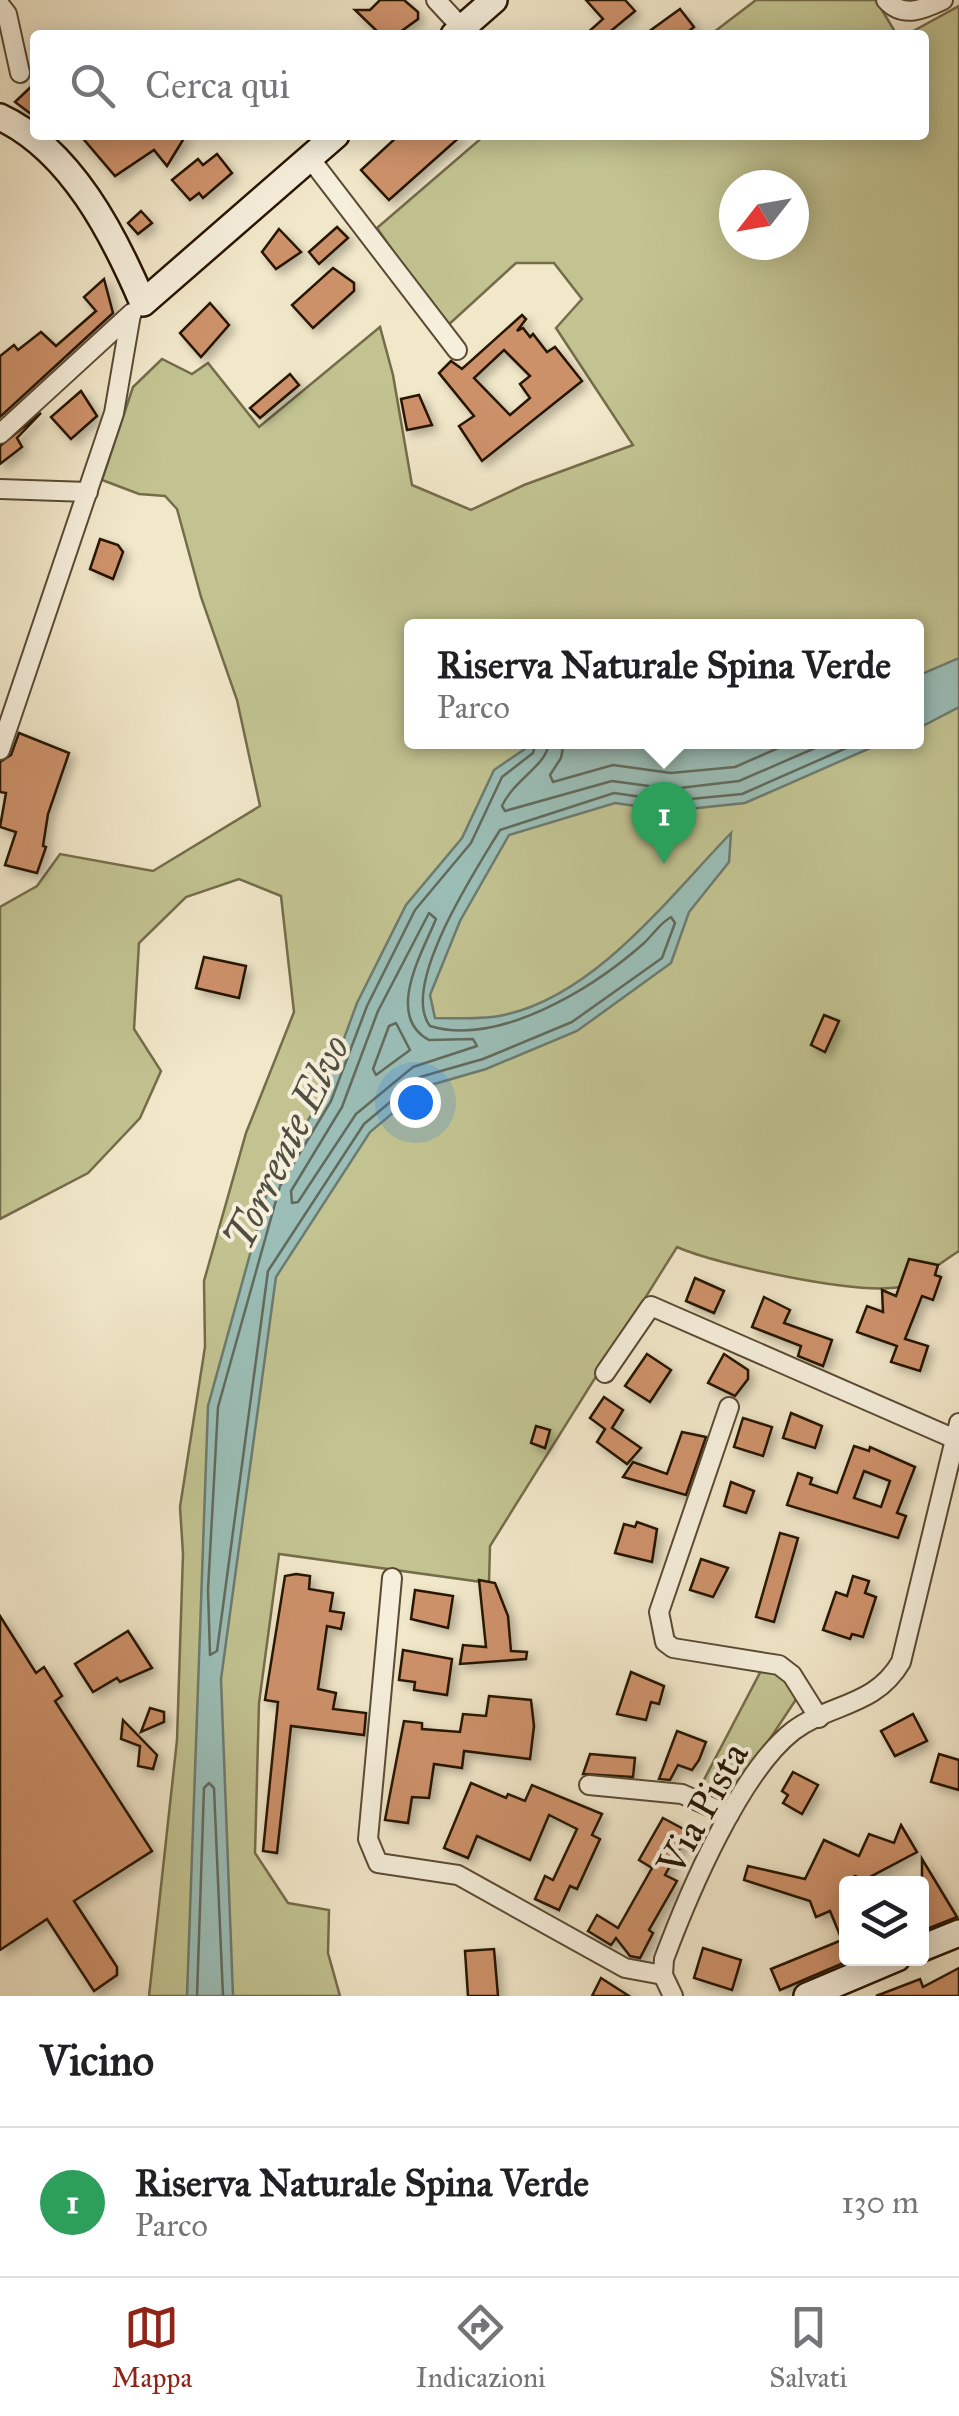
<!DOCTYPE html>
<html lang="it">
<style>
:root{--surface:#fff;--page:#f6f6f6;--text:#202124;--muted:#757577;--line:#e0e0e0;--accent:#8f2418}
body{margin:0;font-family:"IM FELL Great Primer",serif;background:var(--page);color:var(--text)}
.controls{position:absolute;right:30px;bottom:30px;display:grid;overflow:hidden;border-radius:10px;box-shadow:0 5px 25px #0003}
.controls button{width:90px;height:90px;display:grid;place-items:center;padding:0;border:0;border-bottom:2px solid var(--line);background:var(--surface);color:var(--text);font:50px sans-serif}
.compass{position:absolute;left:719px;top:170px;width:90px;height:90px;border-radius:50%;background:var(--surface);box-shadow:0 5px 25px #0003;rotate:239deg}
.you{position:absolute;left:415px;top:1102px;width:35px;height:35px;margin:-25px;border:8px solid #fff;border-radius:50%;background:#1a73e8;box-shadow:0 0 0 15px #1a73e833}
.badge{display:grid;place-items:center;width:65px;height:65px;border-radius:50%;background:var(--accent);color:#fff;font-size:32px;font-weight:700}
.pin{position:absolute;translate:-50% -82px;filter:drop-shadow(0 2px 5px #0008)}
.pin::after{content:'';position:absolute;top:52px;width:35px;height:30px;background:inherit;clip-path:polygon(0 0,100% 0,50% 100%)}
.popup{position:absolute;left:404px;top:619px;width:520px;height:130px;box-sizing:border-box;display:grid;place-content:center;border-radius:10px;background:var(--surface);filter:drop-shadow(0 2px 8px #0005);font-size:32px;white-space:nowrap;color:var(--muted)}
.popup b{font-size:38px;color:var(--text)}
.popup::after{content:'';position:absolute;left:50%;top:100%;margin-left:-20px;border:20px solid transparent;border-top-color:var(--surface)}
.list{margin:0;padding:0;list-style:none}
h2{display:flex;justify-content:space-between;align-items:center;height:130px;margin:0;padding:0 40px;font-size:42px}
h2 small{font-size:32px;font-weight:400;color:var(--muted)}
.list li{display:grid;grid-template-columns:65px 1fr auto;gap:30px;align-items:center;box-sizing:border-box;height:150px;padding:0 40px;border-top:2px solid var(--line)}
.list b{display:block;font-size:38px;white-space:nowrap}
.list p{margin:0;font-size:32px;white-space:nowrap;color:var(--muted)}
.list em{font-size:32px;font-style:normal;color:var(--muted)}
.icon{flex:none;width:55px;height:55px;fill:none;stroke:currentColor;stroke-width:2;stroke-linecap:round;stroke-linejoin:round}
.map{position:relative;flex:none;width:959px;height:1996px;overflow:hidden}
.search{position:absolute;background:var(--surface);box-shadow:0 5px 25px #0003;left:30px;right:30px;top:30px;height:110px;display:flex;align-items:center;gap:25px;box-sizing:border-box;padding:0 35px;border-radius:10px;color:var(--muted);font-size:38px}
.sheet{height:280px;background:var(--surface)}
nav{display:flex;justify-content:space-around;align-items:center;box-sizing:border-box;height:140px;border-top:2px solid var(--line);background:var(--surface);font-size:28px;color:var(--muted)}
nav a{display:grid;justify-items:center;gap:5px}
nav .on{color:var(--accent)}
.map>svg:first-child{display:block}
.green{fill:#c2c391;stroke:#756c4a;stroke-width:2.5;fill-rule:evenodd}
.water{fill:#9bbfb8;stroke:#6d7b6f;stroke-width:2.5}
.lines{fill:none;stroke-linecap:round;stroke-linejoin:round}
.shore{stroke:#626a5d;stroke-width:2.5}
.building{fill:#cd916a;stroke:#281502;stroke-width:2.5;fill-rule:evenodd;filter:url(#shadow)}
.street-casing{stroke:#5a4a34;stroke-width:22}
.secondary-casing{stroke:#281502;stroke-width:30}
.street{stroke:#f6efdc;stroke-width:18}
.secondary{stroke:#f6efdc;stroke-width:25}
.labels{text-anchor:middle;stroke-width:8;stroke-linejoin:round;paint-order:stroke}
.street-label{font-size:40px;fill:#281502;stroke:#f6efdc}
.water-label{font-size:42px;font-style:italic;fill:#505042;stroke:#f6efdc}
</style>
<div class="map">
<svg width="959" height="1996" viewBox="0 0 959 1996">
<defs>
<filter id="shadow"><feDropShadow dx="5" dy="5" stdDeviation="5" flood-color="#0004"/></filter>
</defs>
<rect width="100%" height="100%" fill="#f1e7c9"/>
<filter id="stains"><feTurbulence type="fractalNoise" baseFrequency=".002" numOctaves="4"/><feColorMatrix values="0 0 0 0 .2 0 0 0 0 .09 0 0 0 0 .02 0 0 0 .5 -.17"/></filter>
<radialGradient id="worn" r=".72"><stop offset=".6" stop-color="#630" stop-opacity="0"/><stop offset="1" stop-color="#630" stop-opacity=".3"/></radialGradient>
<!-- green -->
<g class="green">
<path d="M 756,0 L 876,0 L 897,35 L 710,35 Z"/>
<path d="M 959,6 L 959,1251 C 942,1261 918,1283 899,1287 C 856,1295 718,1265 677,1247 L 490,1546 L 489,1583 L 279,1554 L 259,1703 L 255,1853 L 288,1903 L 329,1910 L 328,1953 L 340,1996 L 149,1996 L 177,1740 L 183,1554 L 180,1507 L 205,1347 L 204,1281 L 246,1133 L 294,1012 L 281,896 L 239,879 L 186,897 L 139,943 L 134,1029 L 161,1071 L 140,1118 L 88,1173 L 0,1219 L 0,907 L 37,886 L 60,854 L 153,871 L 260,806 L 237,700 L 201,597 L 177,509 L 165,496 L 139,494 L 102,480 L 133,387 L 162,359 L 192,374 L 208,363 L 259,427 L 380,327 L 393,375 L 412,485 L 471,510 L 524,485 L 633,445 L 556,328 L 582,299 L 554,263 L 516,263 L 446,327 L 377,228 L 485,135 L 924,135 L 924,35 L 906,35 ZM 734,185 L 794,185 L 794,245 L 734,245 ZM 412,626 L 916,626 L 916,742 L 412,742 Z"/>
<path d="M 763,1667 L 788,1679 L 797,1694 L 795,1701 L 730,1799 L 720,1801 L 697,1793 Z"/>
</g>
<!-- water -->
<g class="water">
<path d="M 959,658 L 959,707 L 917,729 L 917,676 Z"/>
<path d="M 535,742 L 884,742 L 745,803 L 670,811 L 615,803 L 509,835 L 460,921 L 430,995 L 435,1018 C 456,1018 483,1020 504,1015 C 596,995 669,897 731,833 L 729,862 L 689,912 L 671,963 L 577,1031 L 486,1069 L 424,1087 L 370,1132 L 276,1277 L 221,1679 L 233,1996 L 187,1996 L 208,1406 L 270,1182 L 323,1096 L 357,1003 L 406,905 L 462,838 L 494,770 Z"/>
</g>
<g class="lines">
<!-- shore -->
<g class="shore">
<path d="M 536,742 L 533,753 L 502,777 L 471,843 L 415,910 L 367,1006 L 331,1101 L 280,1186 L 218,1407 L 208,1590 L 210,1655 L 217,1651 L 268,1271 L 364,1124 L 420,1077 L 483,1059 L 572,1022 L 662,958 L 675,923 L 671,917 C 660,923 653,935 643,944 C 593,988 499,1047 430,1026 C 399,986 477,868 500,830 L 614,793 L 670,801 L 742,794 L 860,742"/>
<path d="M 549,742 C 547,766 515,778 502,806 L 505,811 L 612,781 L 671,789 L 739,781 L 829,742"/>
<path d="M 564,742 L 561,758 L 550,775 L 553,782 L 613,765 L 671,773 L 735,767 L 792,742"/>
<path d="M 429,913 L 436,919 C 423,951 384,1016 429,1040 L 473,1039 L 477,1046 L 413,1067 L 356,1114 L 298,1202 L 292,1203 L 291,1191 L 342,1107 L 378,1011 Z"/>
<path d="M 396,1023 L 410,1050 L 376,1075 L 373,1069 L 389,1026 Z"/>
<path d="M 197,1996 L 204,1788 L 209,1783 L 214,1788 L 223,1996"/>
</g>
</g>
<!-- building -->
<g class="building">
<path d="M 380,0 L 404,0 L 418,12 L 418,19 L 396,35 L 381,35 L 355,10 L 370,10 Z"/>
<path d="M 586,0 L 625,0 L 635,11 L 606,35 L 585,35 L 603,19 Z"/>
<path d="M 680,9 L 694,27 L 684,35 L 644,35 Z"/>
<path d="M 35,83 L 35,117 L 15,102 Z"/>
<path d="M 80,135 L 186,135 L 167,166 L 154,150 L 115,176 Z"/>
<path d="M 399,135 L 462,135 L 389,200 L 361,170 Z"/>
<path d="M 217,154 L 232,173 L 203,198 L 199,193 L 190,200 L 172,180 L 198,159 L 203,165 Z"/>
<path d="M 141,211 L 152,223 L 138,234 L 128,223 Z"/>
<path d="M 337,227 L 348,238 L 319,264 L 309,252 Z"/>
<path d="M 279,229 L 301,252 L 276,269 L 262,252 Z"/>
<path d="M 333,268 L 354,283 L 354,291 L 313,328 L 292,305 Z"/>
<path d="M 104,279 L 113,313 L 0,417 L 0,356 L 14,345 L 18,350 L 41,332 L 56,346 L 96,311 L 84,297 Z"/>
<path d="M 210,303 L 229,325 L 201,357 L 180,333 Z"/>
<path d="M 522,315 L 526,319 L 517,331 L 523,328 L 530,337 L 533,334 L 547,352 L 555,347 L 582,381 L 482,461 L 459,426 L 474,416 L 439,373 L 451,361 L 462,369 ZM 504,350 L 530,376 L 520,384 L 530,398 L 510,415 L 474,378 Z"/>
<path d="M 290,374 L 299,385 L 260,418 L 250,408 Z"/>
<path d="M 81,391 L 97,416 L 71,439 L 51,417 Z"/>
<path d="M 419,395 L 432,425 L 407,430 L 401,399 Z"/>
<path d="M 41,413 L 17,438 L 22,447 L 0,464 L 0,446 Z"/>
<path d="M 100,539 L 118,545 L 123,552 L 113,579 L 90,569 Z"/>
<path d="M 19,733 L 69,753 L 48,814 L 43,846 L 46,847 L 37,873 L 5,865 L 16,832 L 0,827 L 6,793 L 0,792 L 0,762 L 11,755 Z"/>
<path d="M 204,957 L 246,966 L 239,998 L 196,988 Z"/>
<path d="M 824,1015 L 839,1021 L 825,1052 L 811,1045 Z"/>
<path d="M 909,1259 L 938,1265 L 935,1275 L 941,1277 L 933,1300 L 922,1296 L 905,1339 L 928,1346 L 920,1371 L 891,1362 L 897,1346 L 857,1332 L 867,1306 L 883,1312 L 882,1290 L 896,1296 Z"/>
<path d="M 695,1278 L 724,1291 L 714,1313 L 686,1301 Z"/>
<path d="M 764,1297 L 790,1310 L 784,1323 L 832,1340 L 823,1366 L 798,1356 L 801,1346 L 752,1327 Z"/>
<path d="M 647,1354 L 671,1370 L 650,1402 L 625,1386 Z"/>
<path d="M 724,1354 L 748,1370 L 748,1379 L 735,1396 L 708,1383 Z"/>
<path d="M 604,1397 L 623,1410 L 612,1428 L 641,1448 L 627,1464 L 597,1442 L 605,1429 L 590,1418 Z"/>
<path d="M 791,1413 L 822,1426 L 815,1448 L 783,1438 Z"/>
<path d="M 743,1418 L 772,1427 L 763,1456 L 734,1447 Z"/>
<path d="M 536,1426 L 550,1430 L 545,1448 L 531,1443 Z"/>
<path d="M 682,1432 L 706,1437 L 686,1495 L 623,1477 L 633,1462 L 667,1474 Z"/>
<path d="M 854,1446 L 869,1451 L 870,1447 L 915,1467 L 897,1513 L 906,1516 L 898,1538 L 787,1505 L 798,1473 L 812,1478 L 810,1484 L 837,1493 ZM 864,1471 L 890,1481 L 881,1507 L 854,1498 Z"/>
<path d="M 731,1482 L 754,1491 L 746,1513 L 724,1506 Z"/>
<path d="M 637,1522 L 657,1529 L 652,1562 L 615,1553 L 624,1524 L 635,1527 Z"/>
<path d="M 780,1533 L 798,1538 L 774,1622 L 756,1617 Z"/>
<path d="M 701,1559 L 728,1568 L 713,1597 L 690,1590 Z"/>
<path d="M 296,1574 L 310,1576 L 309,1589 L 333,1593 L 330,1611 L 344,1613 L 341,1629 L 327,1626 L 318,1689 L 336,1693 L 333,1709 L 366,1713 L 364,1735 L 291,1726 L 277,1853 L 263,1851 L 278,1702 L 265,1700 L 285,1576 Z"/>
<path d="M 853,1576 L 869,1581 L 865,1593 L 876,1597 L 863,1637 L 852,1634 L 850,1639 L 823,1630 L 836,1592 L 847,1596 Z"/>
<path d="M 479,1580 L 495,1583 L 508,1616 L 511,1651 L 527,1652 L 526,1659 L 460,1664 L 463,1645 L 486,1647 Z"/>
<path d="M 415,1590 L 453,1596 L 448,1628 L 411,1619 Z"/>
<path d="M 0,1616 L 36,1673 L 44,1667 L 62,1696 L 55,1701 L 152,1851 L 74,1901 L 117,1967 L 117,1975 L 94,1991 L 47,1919 L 0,1950 Z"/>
<path d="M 128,1631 L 152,1668 L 120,1682 L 117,1678 L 93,1692 L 75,1664 Z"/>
<path d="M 403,1650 L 452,1659 L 447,1695 L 414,1690 L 415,1682 L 399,1680 Z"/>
<path d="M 631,1672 L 664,1686 L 659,1704 L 651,1702 L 646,1720 L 617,1714 Z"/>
<path d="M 489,1696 L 531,1700 L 534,1726 L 530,1759 L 464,1751 L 462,1768 L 434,1764 L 429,1798 L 412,1797 L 408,1823 L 385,1820 L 404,1721 L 422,1723 L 422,1729 L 460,1732 L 463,1714 L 486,1716 Z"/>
<path d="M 150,1708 L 164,1712 L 164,1722 L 141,1732 Z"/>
<path d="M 913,1714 L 927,1741 L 895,1756 L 881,1731 Z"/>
<path d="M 123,1720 L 157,1755 L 153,1769 L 138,1766 L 140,1746 L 121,1739 Z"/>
<path d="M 677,1731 L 706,1742 L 699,1760 L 692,1770 L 678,1765 L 670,1780 L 659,1779 Z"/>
<path d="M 590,1754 L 635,1758 L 633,1777 L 583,1774 Z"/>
<path d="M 939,1754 L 959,1760 L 959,1790 L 931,1782 Z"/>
<path d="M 793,1772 L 818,1785 L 802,1814 L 783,1803 L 788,1795 L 782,1791 Z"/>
<path d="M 471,1783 L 506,1798 L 508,1794 L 525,1801 L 532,1785 L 602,1814 L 592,1835 L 600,1839 L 577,1889 L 570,1886 L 559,1910 L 535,1899 L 545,1876 L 553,1880 L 577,1829 L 549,1815 L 530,1860 L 477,1836 L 468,1858 L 444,1848 Z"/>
<path d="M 663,1818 L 689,1832 L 665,1875 L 677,1881 L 649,1930 L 653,1933 L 640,1958 L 630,1956 L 616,1938 L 611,1945 L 588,1931 L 597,1915 L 618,1928 L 652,1868 L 639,1860 Z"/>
<path d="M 901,1825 L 917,1852 L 864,1880 L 855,1876 L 846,1884 L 841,1902 L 846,1915 L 846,1962 L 780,1990 L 771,1969 L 842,1940 L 830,1911 L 816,1917 L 810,1901 L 744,1880 L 748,1866 L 805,1879 L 824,1840 L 859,1856 L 869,1834 L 894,1843 Z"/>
<path d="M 922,1859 L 957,1917 L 922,1931 Z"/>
<path d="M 703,1948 L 741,1960 L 732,1990 L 694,1978 Z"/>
<path d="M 494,1949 L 498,1996 L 468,1996 L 465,1951 Z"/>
<path d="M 959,1968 L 959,1996 L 876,1996 L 920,1979 L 923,1987 Z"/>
<path d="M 601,1978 L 629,1996 L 592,1996 Z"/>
</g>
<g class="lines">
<defs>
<g id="street">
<path d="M 436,0 L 462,28"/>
<path d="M 886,0 C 903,19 924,9 943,0"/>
<path d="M 0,5 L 7,14 L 20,73"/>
<path d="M 309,157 L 457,350"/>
<path d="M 0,434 L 132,313"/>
<path d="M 0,489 L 88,492"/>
<path d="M 0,750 L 114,413 L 131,314"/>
<path d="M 605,1373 L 651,1306 L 955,1439"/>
<path d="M 729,1407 L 659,1612 L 665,1642 L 673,1648 L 779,1665 L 792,1675 L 819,1718"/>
<path d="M 392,1578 L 368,1839 L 378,1863 L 458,1875 L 625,1968 L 663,1975"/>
<path d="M 589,1785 L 682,1794 L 729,1815"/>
<path d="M 673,1996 L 663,1975 L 664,1959 C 688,1895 739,1773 793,1731 C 830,1703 875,1707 901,1662 L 959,1423"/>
</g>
<g id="secondary">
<path d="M 454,35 L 494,0"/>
<path d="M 0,117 C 71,150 114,235 143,303 L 336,135"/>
<path d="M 922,1948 L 959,1933"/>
<path d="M 807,1996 L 897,1958"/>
</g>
</defs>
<!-- street casing -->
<use href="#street" class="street-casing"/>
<!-- secondary casing -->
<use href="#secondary" class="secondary-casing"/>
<!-- street -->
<use href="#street" class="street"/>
<!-- secondary -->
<use href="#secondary" class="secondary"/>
</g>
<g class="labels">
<!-- street labels -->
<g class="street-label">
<text transform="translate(702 1808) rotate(-61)" y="14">Via Pista</text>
</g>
<!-- water labels -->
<g class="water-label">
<text transform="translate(286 1142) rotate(-64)" y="15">Torrente Elvo</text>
</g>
</g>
<rect width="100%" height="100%" filter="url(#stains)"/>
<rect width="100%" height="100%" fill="url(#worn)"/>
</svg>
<div class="controls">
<button><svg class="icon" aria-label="layers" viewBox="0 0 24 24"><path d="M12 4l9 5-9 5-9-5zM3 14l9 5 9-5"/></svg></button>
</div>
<svg class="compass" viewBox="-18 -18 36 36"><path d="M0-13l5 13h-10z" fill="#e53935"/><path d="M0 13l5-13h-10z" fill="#757577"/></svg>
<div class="you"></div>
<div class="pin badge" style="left:664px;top:864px;background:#2e9e5b">1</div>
<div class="popup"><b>Riserva Naturale Spina Verde</b>Parco</div>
<div class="search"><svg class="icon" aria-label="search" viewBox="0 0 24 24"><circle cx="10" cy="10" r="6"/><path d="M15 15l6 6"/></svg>Cerca qui</div>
</div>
<section class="sheet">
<h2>Vicino<small></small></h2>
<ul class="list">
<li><span class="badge" style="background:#2e9e5b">1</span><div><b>Riserva Naturale Spina Verde</b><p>Parco</p></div><em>130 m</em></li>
</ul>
</section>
<nav>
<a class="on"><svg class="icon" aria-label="map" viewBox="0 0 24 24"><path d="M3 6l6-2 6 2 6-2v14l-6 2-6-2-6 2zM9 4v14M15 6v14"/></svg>Mappa</a>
<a><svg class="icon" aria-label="directions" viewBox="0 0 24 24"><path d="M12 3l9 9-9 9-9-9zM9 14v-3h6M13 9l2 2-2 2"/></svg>Indicazioni</a>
<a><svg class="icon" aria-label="saved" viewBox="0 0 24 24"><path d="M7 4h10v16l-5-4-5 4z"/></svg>Salvati</a>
</nav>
